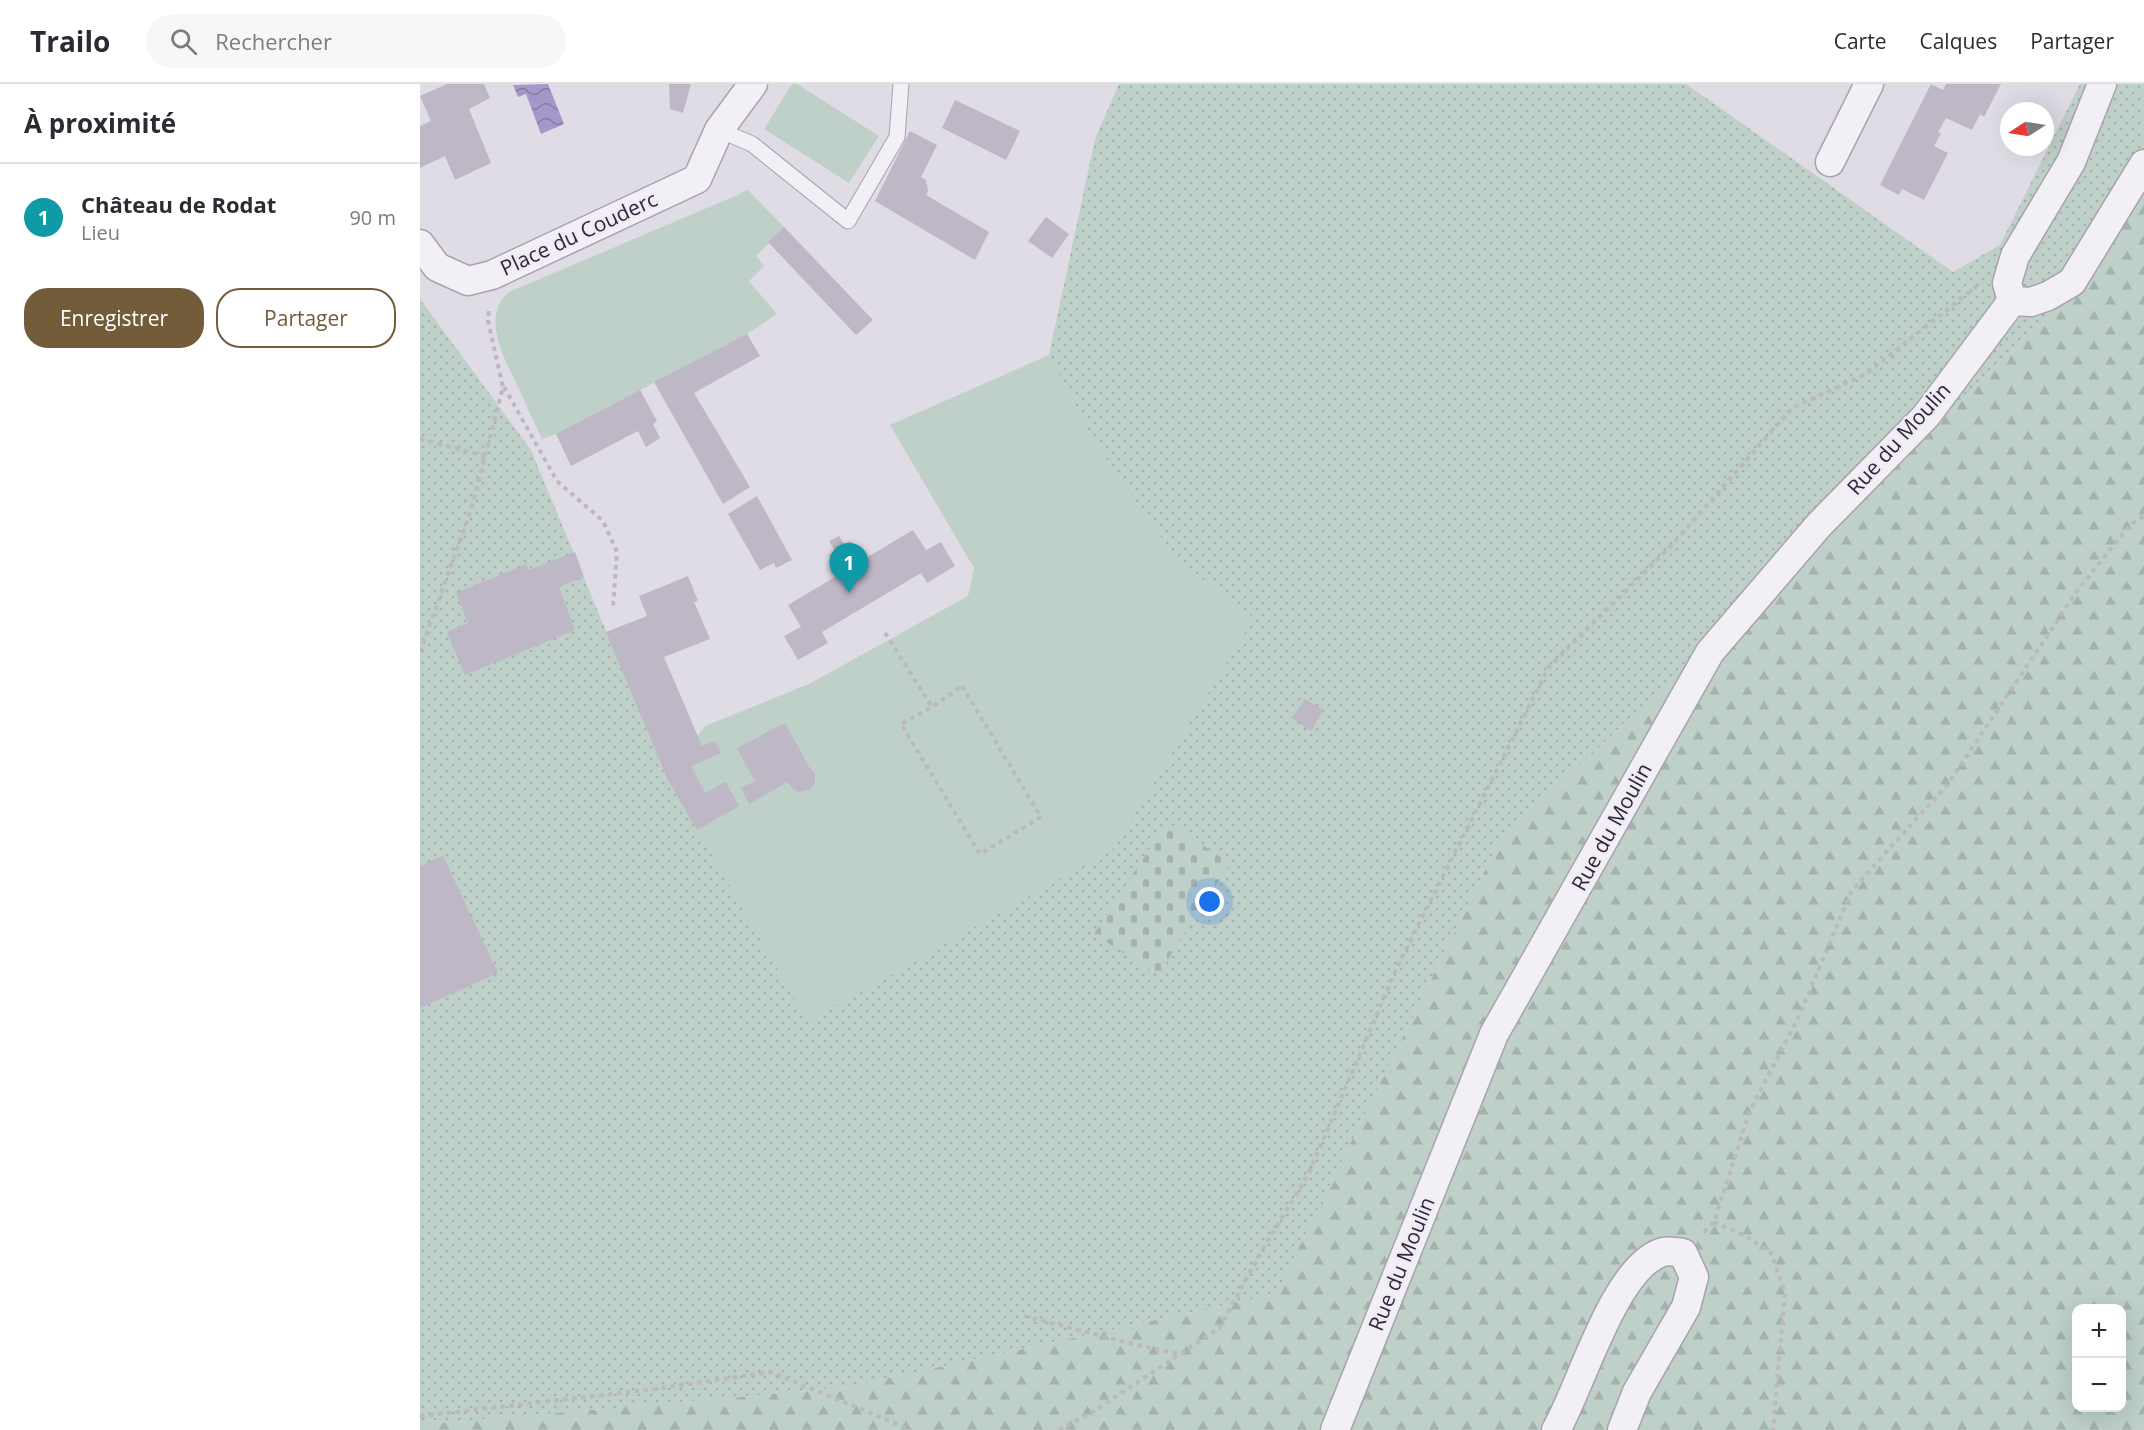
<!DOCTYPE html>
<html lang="fr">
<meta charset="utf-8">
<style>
:root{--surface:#fff;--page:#f7f7f7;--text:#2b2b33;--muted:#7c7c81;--line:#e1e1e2;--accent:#735c39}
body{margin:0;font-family:"Open Sans",sans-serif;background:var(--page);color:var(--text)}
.controls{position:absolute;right:18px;bottom:18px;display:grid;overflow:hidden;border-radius:12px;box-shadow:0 6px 24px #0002}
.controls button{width:54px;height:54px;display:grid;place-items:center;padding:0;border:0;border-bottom:2px solid var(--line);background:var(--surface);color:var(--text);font:30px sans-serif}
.compass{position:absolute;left:1580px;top:18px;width:54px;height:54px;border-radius:50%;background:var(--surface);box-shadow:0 6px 24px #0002;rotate:258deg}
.you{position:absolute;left:790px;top:818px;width:21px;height:21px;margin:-15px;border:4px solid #fff;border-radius:50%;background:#1a73e8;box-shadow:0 0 0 9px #1a73e833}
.badge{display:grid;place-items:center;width:39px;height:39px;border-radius:50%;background:var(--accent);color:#fff;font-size:20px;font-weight:700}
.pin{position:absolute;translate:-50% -50px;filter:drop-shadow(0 2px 3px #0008)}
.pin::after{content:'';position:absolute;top:32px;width:21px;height:18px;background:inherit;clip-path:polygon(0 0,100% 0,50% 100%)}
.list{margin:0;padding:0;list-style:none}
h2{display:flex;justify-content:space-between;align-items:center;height:78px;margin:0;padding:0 24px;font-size:26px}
h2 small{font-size:20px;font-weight:400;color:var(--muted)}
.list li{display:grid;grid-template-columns:39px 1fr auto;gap:18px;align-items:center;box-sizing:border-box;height:108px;padding:0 24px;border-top:2px solid var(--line)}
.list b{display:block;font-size:22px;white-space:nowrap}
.list p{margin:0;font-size:20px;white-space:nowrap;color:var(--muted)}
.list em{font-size:20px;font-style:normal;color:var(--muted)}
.actions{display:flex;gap:12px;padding:18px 24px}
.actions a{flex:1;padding:14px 0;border:2px solid var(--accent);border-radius:24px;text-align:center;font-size:21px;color:var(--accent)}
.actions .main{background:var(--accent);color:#fff}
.icon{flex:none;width:33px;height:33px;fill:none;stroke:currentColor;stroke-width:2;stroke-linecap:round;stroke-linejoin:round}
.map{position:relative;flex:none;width:1724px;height:1346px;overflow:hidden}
header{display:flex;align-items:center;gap:36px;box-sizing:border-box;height:84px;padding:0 30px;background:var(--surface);border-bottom:2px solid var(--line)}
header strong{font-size:28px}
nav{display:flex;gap:33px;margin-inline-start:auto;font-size:21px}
.search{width:420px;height:54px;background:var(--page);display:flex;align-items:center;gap:15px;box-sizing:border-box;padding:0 21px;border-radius:33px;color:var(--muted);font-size:22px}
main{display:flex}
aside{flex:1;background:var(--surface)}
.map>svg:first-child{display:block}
.grass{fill:url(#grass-dots)}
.forest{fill:url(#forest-firs);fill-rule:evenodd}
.cemetery{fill:url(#cemetery-stones)}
.green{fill:#bed0c8}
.water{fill:url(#water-waves)}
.building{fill:#bdb7c6}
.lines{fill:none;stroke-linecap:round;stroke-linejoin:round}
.lane-casing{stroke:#a8a2b0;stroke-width:17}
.street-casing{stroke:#a8a2b0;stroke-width:31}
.path{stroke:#bcb7c1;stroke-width:4;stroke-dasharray:4.5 4.5;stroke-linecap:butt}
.lane{stroke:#f2eff5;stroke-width:15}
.street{stroke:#f2eff5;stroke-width:28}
.labels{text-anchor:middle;stroke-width:5;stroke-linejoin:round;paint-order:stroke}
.street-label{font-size:21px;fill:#30263d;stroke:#efecf4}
</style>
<header>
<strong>Trailo</strong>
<div class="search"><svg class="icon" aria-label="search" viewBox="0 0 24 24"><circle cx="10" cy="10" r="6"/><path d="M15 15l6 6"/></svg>Rechercher</div>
<nav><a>Carte</a><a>Calques</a><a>Partager</a></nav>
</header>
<main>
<aside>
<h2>À proximité<small></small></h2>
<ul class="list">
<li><span class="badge" style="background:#0f9aa8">1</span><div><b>Château de Rodat</b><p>Lieu</p></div><em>90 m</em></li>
</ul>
<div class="actions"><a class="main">Enregistrer</a><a>Partager</a></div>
</aside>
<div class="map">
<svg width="1724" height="1346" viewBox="0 0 1724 1346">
<defs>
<pattern id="grass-dots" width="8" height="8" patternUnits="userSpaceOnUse" patternTransform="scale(1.5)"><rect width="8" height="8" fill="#bed0c8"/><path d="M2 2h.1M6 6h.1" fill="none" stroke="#a4b2ad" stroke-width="1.8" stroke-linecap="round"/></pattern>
<pattern id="forest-firs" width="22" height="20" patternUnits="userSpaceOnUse" patternTransform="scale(1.5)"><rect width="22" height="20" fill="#bed0c8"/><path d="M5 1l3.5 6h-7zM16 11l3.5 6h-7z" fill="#a4b2ad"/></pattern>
<pattern id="cemetery-stones" width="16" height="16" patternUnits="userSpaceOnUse" patternTransform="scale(1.5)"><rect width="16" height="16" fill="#bed0c8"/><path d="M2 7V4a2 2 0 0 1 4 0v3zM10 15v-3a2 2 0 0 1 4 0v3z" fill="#a4b2ad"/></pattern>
<pattern id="water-waves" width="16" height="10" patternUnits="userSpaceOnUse" patternTransform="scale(1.5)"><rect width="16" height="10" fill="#a597c7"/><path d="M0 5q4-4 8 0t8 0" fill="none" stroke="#877ba3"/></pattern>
</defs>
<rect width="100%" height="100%" fill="#e0dce6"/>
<!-- grass -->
<path class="grass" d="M 699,0 L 1266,0 L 1533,188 L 1580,161 L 1660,0 L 1724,0 L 1724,96 L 1620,242 L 1078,760 L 856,1210 L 423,1304 L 0,1341 L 0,215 L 111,366 L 247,694 L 563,837 L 694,764 L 833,534 L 757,476 L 671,353 L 629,271 L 675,55 Z"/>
<!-- forest -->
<path class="forest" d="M 1724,96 L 1724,1346 L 0,1346 L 0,1341 L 423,1304 L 856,1210 L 1078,760 L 1620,242 ZM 1656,1224 L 1702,1224 L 1702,1324 L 1656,1324 Z"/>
<!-- cemetery -->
<path class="cemetery" d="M 747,738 L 810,779 L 738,891 L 674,850 Z"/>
<!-- green -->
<g class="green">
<path d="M 372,0 L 377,0 L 459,52 L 429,99 L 344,45 Z"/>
<path d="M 327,105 L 364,143 L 336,172 L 344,182 L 329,197 L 357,230 L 327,250 L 136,350 L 122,355 C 114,338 106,321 98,303 C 85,276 60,232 89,208 L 320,110 Z"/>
<path d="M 629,271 L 671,353 L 757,476 L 834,534 L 694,764 L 388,938 L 247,694 L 285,642 L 389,600 L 548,512 L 554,484 L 470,341 Z"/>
</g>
<!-- water -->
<path class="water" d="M 128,0 L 144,40 L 121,50 L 106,10 L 98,13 L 93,1 Z"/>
<!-- building -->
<g class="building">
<path d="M 27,0 L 64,0 L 70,14 L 49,25 L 71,79 L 35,96 L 25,72 L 0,84 L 0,42 L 11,37 L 0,12 Z"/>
<path d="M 249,0 L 271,0 L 263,29 L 250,25 Z"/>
<path d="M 1511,0 L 1523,6 L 1526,0 L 1581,0 L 1564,33 L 1560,30 L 1552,46 L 1526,34 L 1518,48 L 1521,49 L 1514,62 L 1528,69 L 1504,116 L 1482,105 L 1479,111 L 1460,101 Z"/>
<path d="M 535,16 L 600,47 L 586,76 L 522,44 Z"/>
<path d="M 490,47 L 517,61 L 501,93 L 506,96 L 508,107 L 506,111 L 569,148 L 555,176 L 455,117 Z"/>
<path d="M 626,133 L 649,150 L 632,174 L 608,157 Z"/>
<path d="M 364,143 L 453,236 L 436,251 L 348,158 Z"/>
<path d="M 327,250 L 340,272 L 274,309 L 330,403 L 303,420 L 234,298 Z"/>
<path d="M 220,306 L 237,337 L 233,340 L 240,354 L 226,363 L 218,347 L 151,382 L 136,350 Z"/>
<path d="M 337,412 L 372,476 L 356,484 L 354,479 L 340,486 L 308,430 Z"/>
<path d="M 493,446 L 506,466 L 521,458 L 535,482 L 507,499 L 501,489 L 402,548 L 408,559 L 378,576 L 364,552 L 381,543 L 368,521 L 420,490 L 409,471 L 415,467 L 409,457 L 419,452 L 425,461 L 430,457 L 441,477 Z"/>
<path d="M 155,468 L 164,493 L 139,503 L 155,546 L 45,591 L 27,548 L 48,539 L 36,509 L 106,480 L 109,486 Z"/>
<path d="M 268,492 L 278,517 L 274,518 L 290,555 L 244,573 L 282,662 L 295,657 L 301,669 L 271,682 L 285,709 L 306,698 L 319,722 L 277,746 L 247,694 L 186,548 L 227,532 L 219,512 Z"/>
<path d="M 885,615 L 903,626 L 891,647 L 872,634 Z"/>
<path d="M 365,639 L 389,683 L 395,689 L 395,699 L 390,705 L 379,708 L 372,704 L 367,698 L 329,720 L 321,704 L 335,697 L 317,664 Z"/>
<path d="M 23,772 L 78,889 L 0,924 L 0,782 Z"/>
</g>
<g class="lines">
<defs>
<path id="lane" d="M 299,46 L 332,60 L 428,137 L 477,53 L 481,0"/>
<g id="street">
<path d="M 1410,78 L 1449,0"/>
<path d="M 0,160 L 17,183 L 48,197 L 72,191 L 277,95 L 299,46 L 333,0"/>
<path d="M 1592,217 L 1587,199 L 1595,172 L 1651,78 L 1682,0"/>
<path d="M 1592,217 L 1611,218 L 1628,212 L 1652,198 L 1724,80"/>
<path d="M 915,1346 L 1074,950 L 1290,568 L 1399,441 L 1506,332 L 1592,217"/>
<path d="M 1136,1346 C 1161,1303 1193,1187 1240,1169 C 1246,1166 1256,1168 1263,1169 L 1274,1193 L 1266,1223 L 1217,1308 L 1202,1346"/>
</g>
</defs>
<!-- lane casing -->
<use href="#lane" class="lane-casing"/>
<!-- street casing -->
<use href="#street" class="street-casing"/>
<!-- path -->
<g class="path">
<path d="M 84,303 L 137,397 L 183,437 L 197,468 L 193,523"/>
<path d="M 0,355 L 65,372"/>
<path d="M 465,549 L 512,623"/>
<path d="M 0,568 L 51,426 L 83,303 L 68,237 L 69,224"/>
<path d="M 542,602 L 621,733 L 560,770 L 481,640 L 512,623 Z"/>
<path d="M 1294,1138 L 1326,1152 L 1351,1169 L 1365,1209 L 1353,1346"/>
<path d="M 1284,1148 L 1294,1138 L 1329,1029 L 1379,932 L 1432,806 L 1528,700 L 1657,507 L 1709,442 L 1724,432"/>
<path d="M 604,1232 L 717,1261 L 760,1270 L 799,1244 L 844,1163 L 888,1091 L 979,879 L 1129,583 L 1251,462 L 1372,324 L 1446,290 L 1557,202"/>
<path d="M 0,1332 L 235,1305 L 351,1288 L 492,1346"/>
<path d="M 639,1346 L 674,1327 L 760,1270"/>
</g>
<!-- lane -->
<use href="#lane" class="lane"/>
<!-- street -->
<use href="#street" class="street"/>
</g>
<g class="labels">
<!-- street labels -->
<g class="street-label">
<text transform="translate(159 150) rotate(-25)" y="7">Place du Couderc</text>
<text transform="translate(1479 355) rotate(-48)" y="7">Rue du Moulin</text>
<text transform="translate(1192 743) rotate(-61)" y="7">Rue du Moulin</text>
<text transform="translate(982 1180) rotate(-68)" y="7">Rue du Moulin</text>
</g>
</g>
</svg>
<div class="controls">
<button>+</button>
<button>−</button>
</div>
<svg class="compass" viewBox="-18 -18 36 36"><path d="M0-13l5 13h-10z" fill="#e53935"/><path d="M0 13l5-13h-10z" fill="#7c7c81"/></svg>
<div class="you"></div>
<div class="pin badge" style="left:429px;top:509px;background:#0f9aa8">1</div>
</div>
</main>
